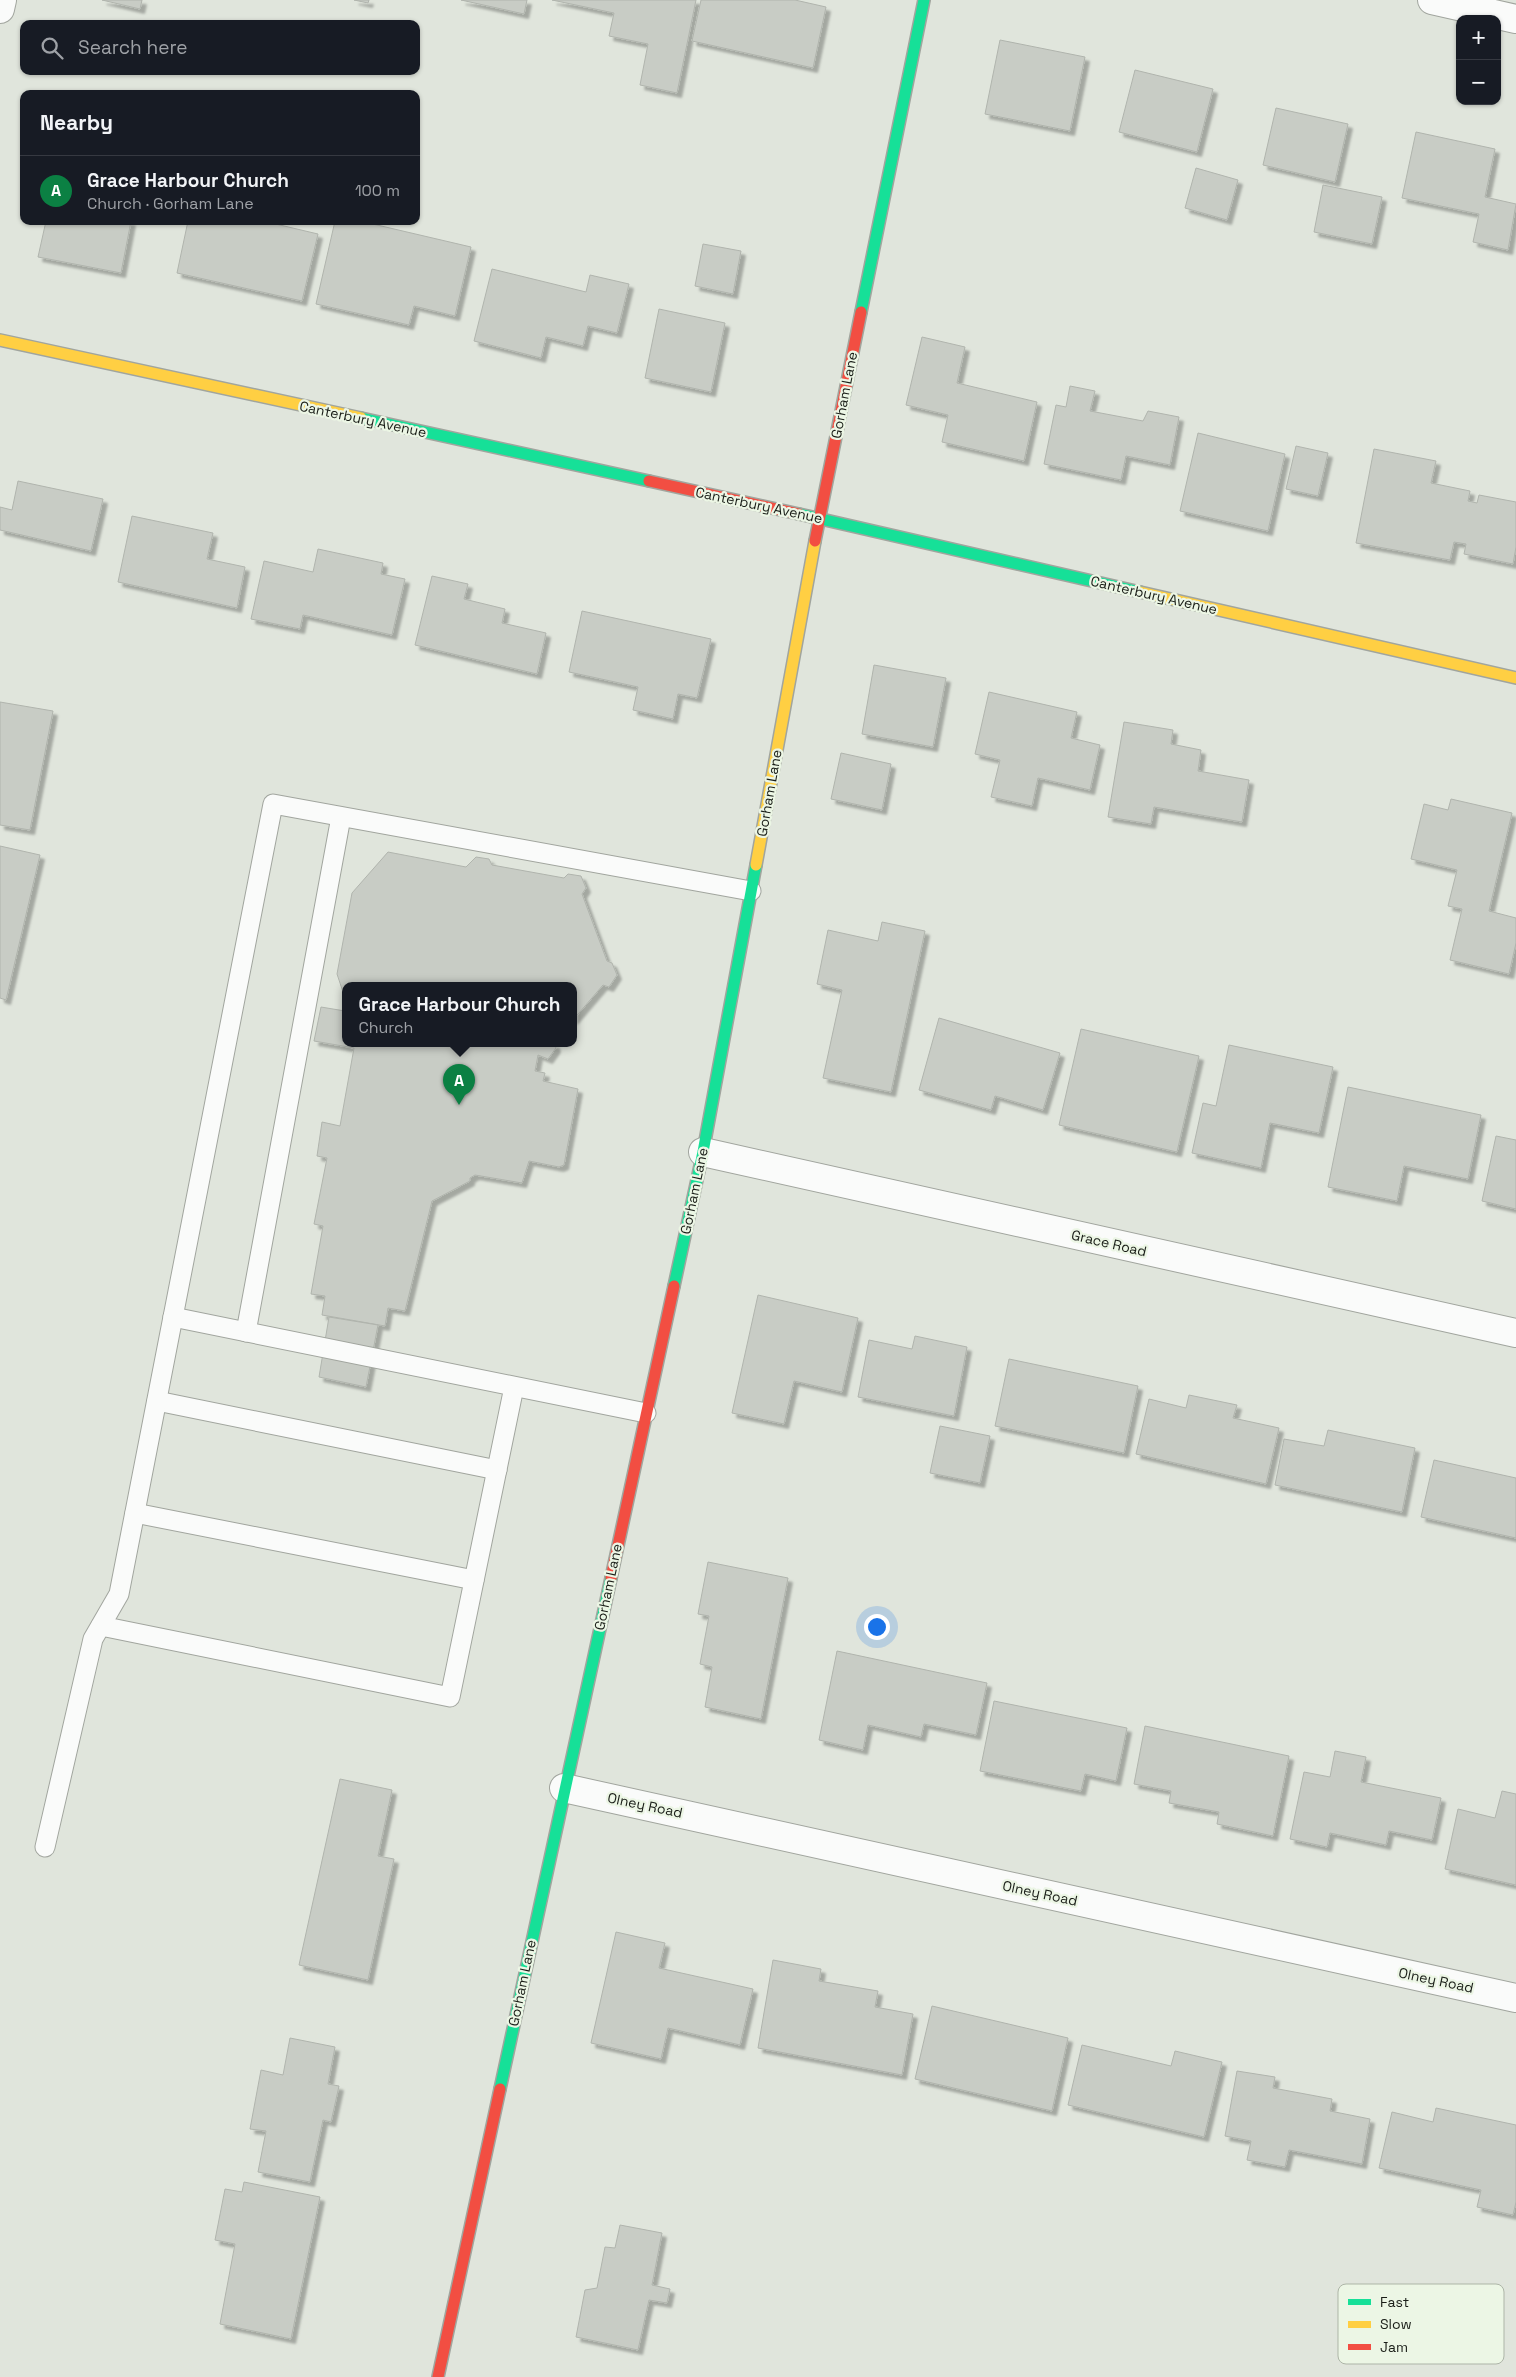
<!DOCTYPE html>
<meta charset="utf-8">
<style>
:root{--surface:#171b24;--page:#242831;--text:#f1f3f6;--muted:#9ea1a6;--line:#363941;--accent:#0b8043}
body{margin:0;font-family:"Space Grotesk",sans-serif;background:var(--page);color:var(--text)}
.controls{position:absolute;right:15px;top:15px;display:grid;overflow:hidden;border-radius:10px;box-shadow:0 1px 4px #0004}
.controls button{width:45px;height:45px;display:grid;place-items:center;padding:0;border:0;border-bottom:1px solid var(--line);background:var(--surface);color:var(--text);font:25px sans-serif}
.you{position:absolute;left:876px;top:1626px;width:18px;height:18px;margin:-12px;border:4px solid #fff;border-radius:50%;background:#1a73e8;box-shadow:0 0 0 8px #1a73e833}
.badge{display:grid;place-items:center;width:32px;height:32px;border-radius:50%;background:var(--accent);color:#fff;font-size:16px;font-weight:700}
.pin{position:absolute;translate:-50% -41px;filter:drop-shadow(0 1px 2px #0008)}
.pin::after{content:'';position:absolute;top:26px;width:18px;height:15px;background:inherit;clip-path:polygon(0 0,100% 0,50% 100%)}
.popup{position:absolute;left:342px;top:982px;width:235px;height:65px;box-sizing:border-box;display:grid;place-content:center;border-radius:10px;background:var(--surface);filter:drop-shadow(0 1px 4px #0005);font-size:16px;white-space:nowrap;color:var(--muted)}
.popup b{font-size:19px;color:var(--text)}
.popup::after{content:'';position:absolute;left:50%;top:100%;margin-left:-10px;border:10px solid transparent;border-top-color:var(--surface)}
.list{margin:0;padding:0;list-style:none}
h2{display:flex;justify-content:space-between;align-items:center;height:65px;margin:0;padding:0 20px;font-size:21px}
h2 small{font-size:16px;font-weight:400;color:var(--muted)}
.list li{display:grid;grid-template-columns:32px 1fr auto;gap:15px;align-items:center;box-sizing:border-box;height:70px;padding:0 20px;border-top:1px solid var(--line)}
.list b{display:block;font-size:19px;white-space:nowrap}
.list p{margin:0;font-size:16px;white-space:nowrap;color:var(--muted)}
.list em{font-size:16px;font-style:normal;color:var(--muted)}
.icon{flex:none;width:28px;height:28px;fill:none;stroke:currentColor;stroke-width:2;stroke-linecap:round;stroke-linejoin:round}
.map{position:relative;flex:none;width:1516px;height:2377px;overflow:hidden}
.search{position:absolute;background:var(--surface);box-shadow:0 1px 4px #0004;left:20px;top:20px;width:400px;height:55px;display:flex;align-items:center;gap:12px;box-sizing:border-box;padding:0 18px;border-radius:10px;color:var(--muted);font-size:19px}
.panel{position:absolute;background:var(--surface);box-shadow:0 1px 4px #0004;left:20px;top:90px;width:400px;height:135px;border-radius:10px}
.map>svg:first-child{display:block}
.building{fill:#c8ccc5;stroke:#b0b4ad;filter:url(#shadow)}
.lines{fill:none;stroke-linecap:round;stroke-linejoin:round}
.lane-casing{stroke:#a1a59e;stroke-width:21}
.street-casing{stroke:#a1a59e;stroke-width:30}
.fast-casing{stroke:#a1a59e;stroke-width:14}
.slow-casing{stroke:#a1a59e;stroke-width:14}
.jam-casing{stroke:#a1a59e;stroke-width:14}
.lane{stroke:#fafbfa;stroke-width:19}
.street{stroke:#fafbfa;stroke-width:28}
.fast{stroke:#16e098;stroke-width:11}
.slow{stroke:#ffcf43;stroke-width:11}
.jam{stroke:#f24e42;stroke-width:11}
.labels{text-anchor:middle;stroke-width:4.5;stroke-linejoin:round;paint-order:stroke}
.street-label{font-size:14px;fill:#191d17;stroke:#ecf6e5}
.key{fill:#ecf6e5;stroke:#adb5a7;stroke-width:1}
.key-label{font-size:14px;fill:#191d17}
</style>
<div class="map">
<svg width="1516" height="2377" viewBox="0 0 1516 2377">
<defs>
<filter id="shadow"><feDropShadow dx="4.5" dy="4.5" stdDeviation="1" flood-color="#0004"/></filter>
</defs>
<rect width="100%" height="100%" fill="#e0e5dc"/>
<!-- building -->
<g class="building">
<path d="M 102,0 L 142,0 L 140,9 Z"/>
<path d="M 354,0 L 369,0 L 368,3 Z"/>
<path d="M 461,0 L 527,0 L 524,14 Z"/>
<path d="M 552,0 L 696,0 L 677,93 L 640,85 L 648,44 L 609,36 L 614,13 Z"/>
<path d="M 701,0 L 795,0 L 826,7 L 813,68 L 692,41 Z"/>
<path d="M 1000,40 L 1085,57 L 1070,131 L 985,114 Z"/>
<path d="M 1135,70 L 1213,89 L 1197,152 L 1119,132 Z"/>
<path d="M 1276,108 L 1348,124 L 1335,182 L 1263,165 Z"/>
<path d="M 1416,132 L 1495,149 L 1485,197 L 1516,204 L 1508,250 L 1473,242 L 1479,214 L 1402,198 Z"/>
<path d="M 1196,168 L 1238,180 L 1227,220 L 1185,208 Z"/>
<path d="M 1323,185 L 1382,197 L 1372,244 L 1314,232 Z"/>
<path d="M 46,221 L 131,221 L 121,273 L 38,257 Z"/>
<path d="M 188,221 L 263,221 L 318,234 L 302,301 L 177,273 Z"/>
<path d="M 335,221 L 360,221 L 471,247 L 455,316 L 414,306 L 409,325 L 316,304 Z"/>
<path d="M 703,244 L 741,251 L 733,294 L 695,286 Z"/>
<path d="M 492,269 L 586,292 L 590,275 L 629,284 L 617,333 L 588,326 L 583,346 L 546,337 L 541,358 L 474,341 Z"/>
<path d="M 659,309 L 725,323 L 711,392 L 645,378 Z"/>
<path d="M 922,337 L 965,347 L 957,383 L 1037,402 L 1024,461 L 942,442 L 948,415 L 906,405 Z"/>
<path d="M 1070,386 L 1095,391 L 1090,411 L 1143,421 L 1148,411 L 1179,417 L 1170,465 L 1126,456 L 1121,480 L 1044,464 L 1056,405 L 1066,407 Z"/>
<path d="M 1198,433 L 1285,454 L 1268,531 L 1180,511 Z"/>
<path d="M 1296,446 L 1328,453 L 1318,496 L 1286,489 Z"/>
<path d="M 1374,449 L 1436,461 L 1431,483 L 1470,491 L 1468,501 L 1477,503 L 1479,495 L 1516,502 L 1516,547 L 1513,564 L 1464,554 L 1466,544 L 1454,542 L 1450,560 L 1356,543 Z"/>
<path d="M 18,481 L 103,499 L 91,551 L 0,530 L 0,507 L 12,510 Z"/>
<path d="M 132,516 L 213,533 L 207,559 L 245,567 L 237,608 L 118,582 Z"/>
<path d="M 318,549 L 383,563 L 381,574 L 405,579 L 392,635 L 303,615 L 300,629 L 251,619 L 264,561 L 313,572 Z"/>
<path d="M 432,576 L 468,584 L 464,599 L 505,609 L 502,623 L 546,633 L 537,674 L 415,645 Z"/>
<path d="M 582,611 L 711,639 L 697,698 L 678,694 L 673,719 L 633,710 L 638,687 L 569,672 Z"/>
<path d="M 874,665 L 946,678 L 933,747 L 862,734 Z"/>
<path d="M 989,692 L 1077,712 L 1071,738 L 1100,745 L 1090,790 L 1038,778 L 1032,806 L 991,797 L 1000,760 L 975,754 Z"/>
<path d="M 0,702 L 53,711 L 30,830 L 0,825 Z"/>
<path d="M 1124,722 L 1173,730 L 1171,744 L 1201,750 L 1198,771 L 1249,780 L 1242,822 L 1154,807 L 1151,824 L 1108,817 Z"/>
<path d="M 841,753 L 891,764 L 882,810 L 831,799 Z"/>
<path d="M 1451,799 L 1512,813 L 1489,911 L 1516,918 L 1516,943 L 1509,974 L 1450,960 L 1462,909 L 1448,906 L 1457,870 L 1411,859 L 1424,804 L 1448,810 Z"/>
<path d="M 0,846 L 40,855 L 6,1000 L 0,998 Z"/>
<path d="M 388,852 L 466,867 L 476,857 L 489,859 L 492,865 L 564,878 L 568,874 L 581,876 L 586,888 L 582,894 L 607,961 L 612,963 L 617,975 L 609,987 L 603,985 L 573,1020 L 573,986 L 345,986 L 345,998 L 337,974 L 352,893 Z"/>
<path d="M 882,922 L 925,931 L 891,1092 L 823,1078 L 842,990 L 817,984 L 828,930 L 878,941 Z"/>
<path d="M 321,1007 L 345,1011 L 345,1044 L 555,1044 L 556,1048 L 548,1059 L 538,1055 L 535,1071 L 545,1073 L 543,1081 L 578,1089 L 564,1165 L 559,1167 L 529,1161 L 522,1183 L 475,1175 L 470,1178 L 470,1181 L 432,1201 L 405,1311 L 388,1308 L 385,1326 L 322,1315 L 325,1296 L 311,1294 L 323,1226 L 314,1224 L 327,1158 L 317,1156 L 322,1122 L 340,1126 L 354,1048 L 314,1041 Z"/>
<path d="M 939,1018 L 1060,1053 L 1043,1110 L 995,1096 L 991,1110 L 919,1090 Z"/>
<path d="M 1081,1029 L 1199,1056 L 1177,1152 L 1059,1125 Z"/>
<path d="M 1229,1045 L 1333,1067 L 1319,1133 L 1270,1123 L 1261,1168 L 1192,1153 L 1203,1103 L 1216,1106 Z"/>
<path d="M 1348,1087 L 1481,1115 L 1468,1179 L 1404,1166 L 1397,1201 L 1328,1187 Z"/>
<path d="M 1496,1136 L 1516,1140 L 1516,1209 L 1482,1201 Z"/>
<path d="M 758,1295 L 858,1318 L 842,1392 L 794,1381 L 784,1424 L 732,1413 Z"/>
<path d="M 329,1317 L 378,1325 L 366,1387 L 319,1377 Z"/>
<path d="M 915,1336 L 967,1347 L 954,1416 L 858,1397 L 869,1340 L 912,1349 Z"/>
<path d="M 1009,1359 L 1138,1386 L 1124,1453 L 995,1426 Z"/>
<path d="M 1189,1395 L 1237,1405 L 1233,1418 L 1279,1428 L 1266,1484 L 1136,1454 L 1149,1399 L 1186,1408 Z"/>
<path d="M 940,1426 L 990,1436 L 980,1483 L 930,1473 Z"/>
<path d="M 1328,1430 L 1415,1448 L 1402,1512 L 1275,1485 L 1284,1439 L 1324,1446 Z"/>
<path d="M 1434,1460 L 1516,1478 L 1516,1538 L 1421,1517 Z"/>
<path d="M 708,1562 L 788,1578 L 761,1719 L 705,1707 L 712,1667 L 700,1664 L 709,1616 L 698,1614 Z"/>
<path d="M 837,1651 L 987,1683 L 976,1735 L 924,1724 L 921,1737 L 868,1725 L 863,1750 L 819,1740 Z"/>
<path d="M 994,1701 L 1127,1728 L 1116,1781 L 1085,1774 L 1081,1791 L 980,1771 Z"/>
<path d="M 1145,1726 L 1289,1756 L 1273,1836 L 1217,1824 L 1219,1812 L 1169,1803 L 1171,1791 L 1134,1784 Z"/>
<path d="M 1335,1751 L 1366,1757 L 1361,1782 L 1441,1798 L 1432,1840 L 1389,1831 L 1386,1845 L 1330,1833 L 1327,1847 L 1290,1839 L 1304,1772 L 1330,1777 Z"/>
<path d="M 340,1779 L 392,1790 L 378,1856 L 394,1859 L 368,1980 L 299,1965 Z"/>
<path d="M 1502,1791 L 1516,1794 L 1516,1885 L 1445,1869 L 1458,1809 L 1495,1818 Z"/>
<path d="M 616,1932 L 665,1943 L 659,1968 L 753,1989 L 740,2045 L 668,2028 L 661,2059 L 591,2043 Z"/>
<path d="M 773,1960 L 821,1969 L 819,1981 L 878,1991 L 875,2007 L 913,2014 L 902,2075 L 758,2048 Z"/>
<path d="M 932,2006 L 1068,2038 L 1052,2111 L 915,2079 Z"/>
<path d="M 290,2038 L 335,2047 L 328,2084 L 339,2086 L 331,2122 L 323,2120 L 310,2182 L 258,2172 L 266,2131 L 250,2129 L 261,2070 L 283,2075 Z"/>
<path d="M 1082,2045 L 1171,2066 L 1175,2051 L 1222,2062 L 1204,2137 L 1068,2105 Z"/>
<path d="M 1237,2071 L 1275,2077 L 1273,2088 L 1332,2099 L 1330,2111 L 1370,2119 L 1362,2164 L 1289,2150 L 1285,2167 L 1247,2160 L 1251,2141 L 1225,2136 Z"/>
<path d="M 1436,2108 L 1516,2125 L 1516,2202 L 1513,2215 L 1477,2207 L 1481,2190 L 1379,2168 L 1392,2112 L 1433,2122 Z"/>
<path d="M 244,2182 L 320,2197 L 291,2339 L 220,2324 L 235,2244 L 215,2240 L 225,2189 L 242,2192 Z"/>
<path d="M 620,2225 L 662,2233 L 652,2285 L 670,2289 L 667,2303 L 649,2300 L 638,2350 L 576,2337 L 585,2290 L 597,2288 L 605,2247 L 615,2248 Z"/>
</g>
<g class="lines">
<defs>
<g id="lane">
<path d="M 173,1317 L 646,1413"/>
<path d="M 246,1332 L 341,817"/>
<path d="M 157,1401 L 497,1470"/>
<path d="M 135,1513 L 474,1580"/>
<path d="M 101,1626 L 450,1697 L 514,1387"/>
<path d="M 45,1847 L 93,1639 L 119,1594 L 273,804 L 751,891"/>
</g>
<g id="street">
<path d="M 1432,0 L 1516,19"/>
<path d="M 0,9 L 2,0"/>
<path d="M 703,1152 L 1516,1333"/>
<path d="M 564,1788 L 1516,1998"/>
</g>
<g id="fast">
<path d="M 861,312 L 924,0"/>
<path d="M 361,418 L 649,481"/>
<path d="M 799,514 L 1140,592"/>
<path d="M 674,1286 L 703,1152 L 756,865"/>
<path d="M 500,2089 L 611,1578"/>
</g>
<g id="slow">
<path d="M 0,340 L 361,418"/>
<path d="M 1140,592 L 1516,678"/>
<path d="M 756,865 L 815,541"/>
</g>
<g id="jam">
<path d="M 649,481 L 799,514"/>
<path d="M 815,541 L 861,312"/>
<path d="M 611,1578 L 674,1286"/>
<path d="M 438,2377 L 500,2089"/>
</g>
</defs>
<!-- lane casing -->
<use href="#lane" class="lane-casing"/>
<!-- street casing -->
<use href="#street" class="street-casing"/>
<!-- fast casing -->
<use href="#fast" class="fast-casing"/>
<!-- slow casing -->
<use href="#slow" class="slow-casing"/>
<!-- jam casing -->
<use href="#jam" class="jam-casing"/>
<!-- lane -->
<use href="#lane" class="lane"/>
<!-- street -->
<use href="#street" class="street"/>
<!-- fast -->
<use href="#fast" class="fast"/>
<!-- slow -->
<use href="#slow" class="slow"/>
<!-- jam -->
<use href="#jam" class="jam"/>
</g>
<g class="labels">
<!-- street labels -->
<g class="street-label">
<text transform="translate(844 395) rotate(-79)" y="5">Gorham Lane</text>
<text transform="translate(363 419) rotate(12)" y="5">Canterbury Avenue</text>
<text transform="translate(759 505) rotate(12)" y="5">Canterbury Avenue</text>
<text transform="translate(1154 595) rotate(13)" y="5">Canterbury Avenue</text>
<text transform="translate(769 793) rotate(-80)" y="5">Gorham Lane</text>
<text transform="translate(694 1191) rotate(-78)" y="5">Gorham Lane</text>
<text transform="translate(1109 1243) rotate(13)" y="5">Grace Road</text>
<text transform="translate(608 1587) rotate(-78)" y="5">Gorham Lane</text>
<text transform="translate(645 1805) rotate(12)" y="5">Olney Road</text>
<text transform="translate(1040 1893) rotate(12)" y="5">Olney Road</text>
<text transform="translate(1436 1980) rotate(12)" y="5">Olney Road</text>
<text transform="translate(522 1983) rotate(-78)" y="5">Gorham Lane</text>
</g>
</g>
<!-- legend -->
<rect x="1338" y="2284" width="166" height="80" rx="8" class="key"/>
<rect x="1348" y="2299" width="23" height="6" fill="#16e098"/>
<rect x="1348" y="2321" width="23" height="7" fill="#ffcf43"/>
<rect x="1348" y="2344" width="23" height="6" fill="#f24e42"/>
<g class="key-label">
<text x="1380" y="2307">Fast</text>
<text x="1380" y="2329">Slow</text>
<text x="1380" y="2352">Jam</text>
</g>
</svg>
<div class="controls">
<button>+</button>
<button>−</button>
</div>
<div class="you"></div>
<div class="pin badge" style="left:459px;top:1105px">A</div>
<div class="popup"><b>Grace Harbour Church</b>Church</div>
<div class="search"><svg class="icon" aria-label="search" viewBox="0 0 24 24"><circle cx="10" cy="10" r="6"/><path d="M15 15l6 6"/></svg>Search here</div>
<section class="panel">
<h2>Nearby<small></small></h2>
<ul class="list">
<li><span class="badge">A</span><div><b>Grace Harbour Church</b><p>Church · Gorham Lane</p></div><em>100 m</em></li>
</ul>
</section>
</div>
